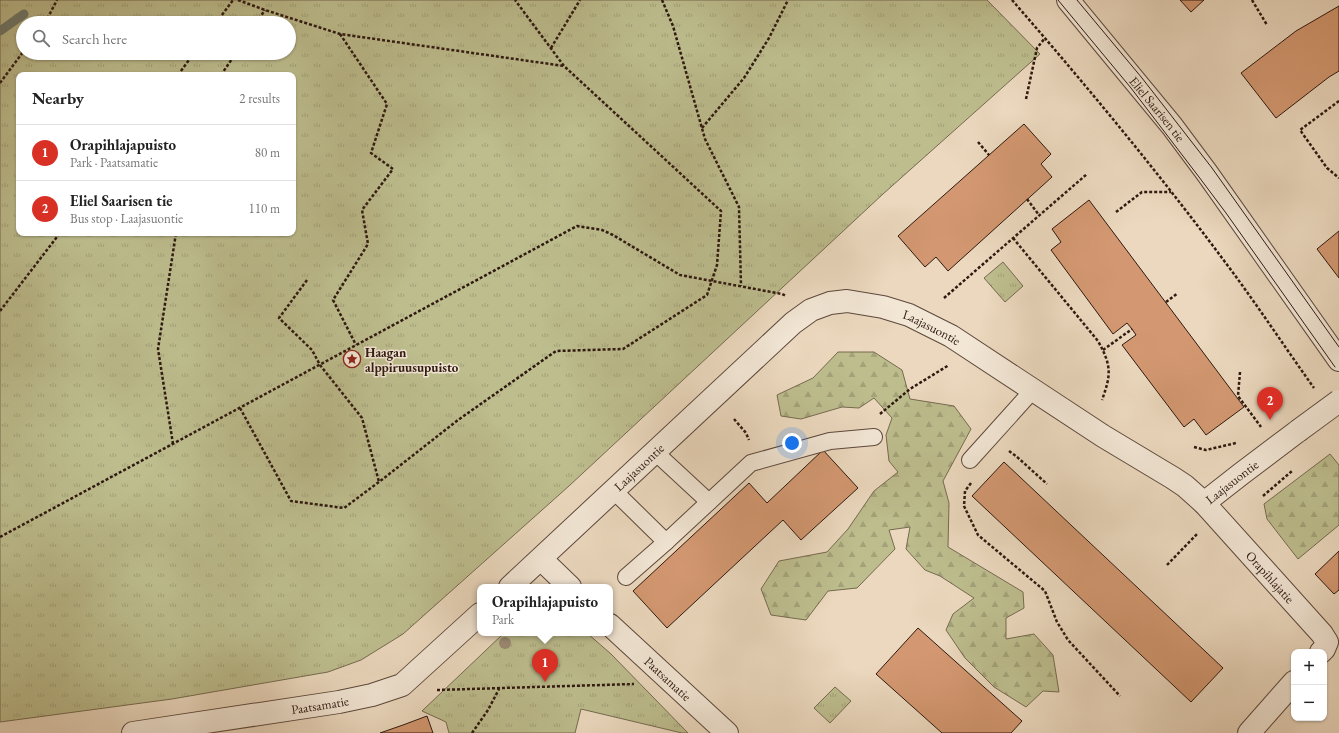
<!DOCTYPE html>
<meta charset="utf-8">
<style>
:root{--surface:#fff;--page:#f6f6f6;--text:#222;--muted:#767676;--line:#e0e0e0;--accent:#d93025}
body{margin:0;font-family:"EB Garamond",serif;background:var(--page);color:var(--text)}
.controls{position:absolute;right:12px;bottom:12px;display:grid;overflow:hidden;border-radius:8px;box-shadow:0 1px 3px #0004}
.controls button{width:36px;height:36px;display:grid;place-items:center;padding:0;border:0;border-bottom:1px solid var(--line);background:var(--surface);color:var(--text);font:20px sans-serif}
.you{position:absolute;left:792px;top:443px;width:14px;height:14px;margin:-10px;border:3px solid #fff;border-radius:50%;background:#1a73e8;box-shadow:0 0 0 6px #1a73e833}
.badge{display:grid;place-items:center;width:26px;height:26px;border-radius:50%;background:var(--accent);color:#fff;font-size:13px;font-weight:700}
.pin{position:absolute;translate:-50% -33px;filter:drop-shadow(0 1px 2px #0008)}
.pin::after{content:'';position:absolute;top:21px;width:14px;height:12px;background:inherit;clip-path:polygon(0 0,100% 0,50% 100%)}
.popup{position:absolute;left:477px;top:584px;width:136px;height:52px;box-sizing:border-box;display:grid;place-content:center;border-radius:8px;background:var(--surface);filter:drop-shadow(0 1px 3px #0005);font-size:13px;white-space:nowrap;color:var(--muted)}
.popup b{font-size:15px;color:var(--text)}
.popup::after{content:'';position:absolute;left:50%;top:100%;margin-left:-8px;border:8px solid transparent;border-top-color:var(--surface)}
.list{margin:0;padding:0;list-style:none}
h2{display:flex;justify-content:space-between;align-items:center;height:52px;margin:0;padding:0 16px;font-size:17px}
h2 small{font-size:13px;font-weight:400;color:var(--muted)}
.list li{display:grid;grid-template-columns:26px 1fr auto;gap:12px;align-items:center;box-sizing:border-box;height:56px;padding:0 16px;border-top:1px solid var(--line)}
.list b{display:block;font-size:15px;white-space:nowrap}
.list p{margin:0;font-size:13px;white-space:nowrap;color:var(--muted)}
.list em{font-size:13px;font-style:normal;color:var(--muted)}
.icon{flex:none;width:22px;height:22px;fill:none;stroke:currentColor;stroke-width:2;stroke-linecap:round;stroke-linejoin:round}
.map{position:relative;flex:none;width:1339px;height:733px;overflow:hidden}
.search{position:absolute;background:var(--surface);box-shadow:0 1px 3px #0004;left:16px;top:16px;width:280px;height:44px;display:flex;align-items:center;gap:10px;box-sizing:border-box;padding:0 14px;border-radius:22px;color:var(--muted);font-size:15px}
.panel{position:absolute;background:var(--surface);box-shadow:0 1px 3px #0004;left:16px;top:72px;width:280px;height:164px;border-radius:8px}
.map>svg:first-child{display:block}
.forest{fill:url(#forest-firs);stroke:#766a4f}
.park{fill:url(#park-tufts);stroke:#766a4f;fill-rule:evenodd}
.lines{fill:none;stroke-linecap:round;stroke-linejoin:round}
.stream{stroke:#6e7a6e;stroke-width:9}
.building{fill:#d39871;stroke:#2e1810}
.service-casing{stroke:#5d483c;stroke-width:18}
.minor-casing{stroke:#5d483c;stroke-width:24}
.path{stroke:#2e1810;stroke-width:2.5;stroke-dasharray:3 2;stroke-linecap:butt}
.service{stroke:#f2e6d5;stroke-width:16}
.minor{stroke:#f2e6d5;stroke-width:22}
.tram{stroke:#2e1810;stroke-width:1}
.minor-bridge-casing{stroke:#5d483c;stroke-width:24;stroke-linecap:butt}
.minor-bridge{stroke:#f2e6d5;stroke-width:22}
.tree{fill:#9b8a73}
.labels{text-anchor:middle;stroke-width:3;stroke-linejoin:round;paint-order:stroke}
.street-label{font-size:13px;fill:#2e1810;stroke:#f2e6d5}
.poi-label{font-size:13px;font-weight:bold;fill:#2e1810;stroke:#f2e6d5;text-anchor:start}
</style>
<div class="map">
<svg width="1339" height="733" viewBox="0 0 1339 733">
<defs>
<pattern id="forest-firs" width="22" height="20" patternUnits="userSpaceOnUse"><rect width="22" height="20" fill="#bdbd8e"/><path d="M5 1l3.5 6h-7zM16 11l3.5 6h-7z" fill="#a3a279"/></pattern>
<pattern id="park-tufts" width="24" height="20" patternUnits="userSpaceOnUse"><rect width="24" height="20" fill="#bdbd8e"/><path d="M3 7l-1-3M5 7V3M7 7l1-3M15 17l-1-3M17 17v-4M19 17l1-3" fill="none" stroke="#a3a279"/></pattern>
</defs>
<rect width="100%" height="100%" fill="#ebd8be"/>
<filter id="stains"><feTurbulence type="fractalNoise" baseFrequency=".005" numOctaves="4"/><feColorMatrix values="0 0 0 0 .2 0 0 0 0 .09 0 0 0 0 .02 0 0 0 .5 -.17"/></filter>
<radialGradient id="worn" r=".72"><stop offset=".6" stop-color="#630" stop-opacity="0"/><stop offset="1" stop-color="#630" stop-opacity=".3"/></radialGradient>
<!-- forest -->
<g class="forest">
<path d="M 838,352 L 874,352 L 902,370 L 910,399 L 954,406 L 971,429 L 943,481 L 949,503 L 948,547 L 1023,592 L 1024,608 L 1006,618 L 1006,639 L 1034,634 L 1053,655 L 1059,692 L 1043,691 L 1026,707 L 994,687 L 965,658 L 946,630 L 953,614 L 974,598 L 940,576 L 925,570 L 906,549 L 910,527 L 889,530 L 895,549 L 857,588 L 828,591 L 806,620 L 771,615 L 761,589 L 779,561 L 827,552 L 848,529 L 874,491 L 898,472 L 889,461 L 886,435 L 892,418 L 874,398 L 859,408 L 842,407 L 801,419 L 781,416 L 777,395 L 813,378 Z"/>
<path d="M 1330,454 L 1339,465 L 1339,525 L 1298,559 L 1267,519 L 1264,504 Z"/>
</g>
<!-- park -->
<g class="park">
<path d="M 0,0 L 987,0 L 1040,54 L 883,194 L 569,486 L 403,634 L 361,660 L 328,672 L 172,699 L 0,722 ZM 23,23 L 289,23 L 289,53 L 23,53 ZM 19,75 L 293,75 L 293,233 L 19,233 Z"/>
<path d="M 1003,262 L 1023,286 L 1005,302 L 984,278 Z"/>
<path d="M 504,633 L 587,633 L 611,654 L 688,733 L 682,733 L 581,709 L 575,733 L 449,733 L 446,722 L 422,711 Z"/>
<path d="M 835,687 L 851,701 L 830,723 L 814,708 Z"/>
</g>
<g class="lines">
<!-- stream -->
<path class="stream" d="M 0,31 L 24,14"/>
</g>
<!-- building -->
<g class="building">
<path d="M 1180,0 L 1204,0 L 1191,12 Z"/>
<path d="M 1339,6 L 1339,71 L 1329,77 L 1276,118 L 1241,73 L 1296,31 Z"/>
<path d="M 1024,124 L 1051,154 L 1041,164 L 1052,177 L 948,271 L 936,257 L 925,267 L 898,236 Z"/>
<path d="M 1089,200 L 1244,407 L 1206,435 L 1194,419 L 1184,427 L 1122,345 L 1136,335 L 1132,329 L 1127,323 L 1113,334 L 1051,250 L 1061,242 L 1052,229 Z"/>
<path d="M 1339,231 L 1339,278 L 1317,249 Z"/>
<path d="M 823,450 L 858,488 L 801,540 L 783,520 L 667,628 L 633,591 L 749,483 L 767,503 Z"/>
<path d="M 1004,462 L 1223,668 L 1191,702 L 972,496 Z"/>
<path d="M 1339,551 L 1339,590 L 1334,594 L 1315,574 Z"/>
<path d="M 918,628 L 1022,721 L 1011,733 L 942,733 L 876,674 Z"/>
<path d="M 427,716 L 433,733 L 380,733 L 403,725 Z"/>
</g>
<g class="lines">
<defs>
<g id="service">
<path d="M 655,452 L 709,502"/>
<path d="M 970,460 L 1033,390"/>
<path d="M 613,490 L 666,542 L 751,463 L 830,441 L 874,437"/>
<path d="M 626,577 L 666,542"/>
</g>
<g id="minor">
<path id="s1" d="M 1068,0 L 1172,126 L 1207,173 L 1339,360"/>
<path id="s2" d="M 1204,503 L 1241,474 L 1298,431"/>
<path d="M 541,559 L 570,587"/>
<path id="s3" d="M 510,587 L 793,323 L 811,310 L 830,303 L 847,301 L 883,307 L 909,315 L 951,336 L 1103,436 L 1173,478 L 1185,486 L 1204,503 L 1322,634 L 1327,642 L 1324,649 L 1321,652"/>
<path id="s4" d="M 610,625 L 727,733"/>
<path id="s5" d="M 133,733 L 339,702 L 372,695 L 402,685 L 480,614"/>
<path d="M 1249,733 L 1294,682"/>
</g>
</defs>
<!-- service casing -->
<use href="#service" class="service-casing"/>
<!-- minor casing -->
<use href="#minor" class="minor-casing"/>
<!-- path -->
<g class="path">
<path d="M 238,0 L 265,10 L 340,34 L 564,66"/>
<path d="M 662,0 L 673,26 L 705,139 L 739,207 L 741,286"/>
<path d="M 1012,0 C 1086,85 1158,172 1225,262 C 1256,303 1284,346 1314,388"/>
<path d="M 1252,0 L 1267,25"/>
<path d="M 45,23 L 57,0"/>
<path d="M 216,23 L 233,0"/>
<path d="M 256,23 L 265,10"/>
<path d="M 340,34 L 387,104 L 371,153 L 393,169 L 362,210 L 368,244 L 333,300 L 356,345"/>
<path d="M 551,48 L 580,0"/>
<path d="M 178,75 L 194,53"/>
<path d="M 221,75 L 236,53"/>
<path d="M 0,83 L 23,52"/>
<path d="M 1026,99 L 1037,48 L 1045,38"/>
<path d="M 1339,101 L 1300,130 L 1327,168 L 1339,178"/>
<path d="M 702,128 L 744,78 L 769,38 L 788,0"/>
<path d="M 978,142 L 989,155"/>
<path d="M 1027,199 L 1039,215"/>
<path d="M 1116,212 L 1142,192 L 1171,192"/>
<path d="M 1013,238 L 1098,341 C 1112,366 1111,375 1102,400"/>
<path d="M 307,280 L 279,318 L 312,350 L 320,365 L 362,418 L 379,482"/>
<path d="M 944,298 L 1087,174"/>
<path d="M 1166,302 L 1178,293"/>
<path d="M 0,311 L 60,233"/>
<path d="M 1103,350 L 1132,329"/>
<path d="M 1240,372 L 1238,396 L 1261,427"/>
<path d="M 240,408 L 291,501 L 344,508 L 379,482 L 458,420 L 556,351 L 623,349 L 707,295 L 717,265 L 721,211 L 564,66 L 515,0"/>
<path d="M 880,414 L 910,389 L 949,365"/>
<path d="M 734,419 L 746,433 L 749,440"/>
<path d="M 173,444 L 158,349 L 176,233"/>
<path d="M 1194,447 L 1206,450 L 1236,443"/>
<path d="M 1009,451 L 1016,456 L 1047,484"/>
<path d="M 971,483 L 965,491 L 964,506 L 978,535 L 1045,591 L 1057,622 L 1068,640 L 1120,696"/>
<path d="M 1263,496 L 1292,471"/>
<path d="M 0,537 L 577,226 L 602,230 L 613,235 L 680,275 L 782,294 L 786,296"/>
<path d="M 1167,565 L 1197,534"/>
<path d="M 437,690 L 634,684"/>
<path d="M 472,733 L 488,710 L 499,689"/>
</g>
<!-- service -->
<use href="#service" class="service"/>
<!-- minor -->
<use href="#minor" class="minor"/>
<!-- tram -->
<g class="tram">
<path d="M 1058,0 L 1131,88 L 1199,177 L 1226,213 L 1335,367"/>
<path d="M 1077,0 L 1142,78 L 1212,168 L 1339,347"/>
</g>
<defs>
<path id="minor-bridge" d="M 1298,431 L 1339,401"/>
</defs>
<!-- minor-bridge casing -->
<use href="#minor-bridge" class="minor-bridge-casing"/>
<!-- minor-bridge -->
<use href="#minor-bridge" class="minor-bridge"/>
</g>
<!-- trees -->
<circle class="tree" cx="505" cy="643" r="6"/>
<!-- icons -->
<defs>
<symbol id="sight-ring" viewBox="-11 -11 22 22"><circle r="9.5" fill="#f2e6d5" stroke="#8f2418" stroke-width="1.5"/><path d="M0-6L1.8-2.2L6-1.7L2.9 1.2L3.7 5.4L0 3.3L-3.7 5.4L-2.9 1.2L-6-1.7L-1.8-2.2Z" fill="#8f2418"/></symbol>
</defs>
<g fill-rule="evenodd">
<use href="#sight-ring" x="342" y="349" width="20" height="20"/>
</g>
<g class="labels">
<!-- street labels -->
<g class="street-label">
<text dy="5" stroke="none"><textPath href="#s1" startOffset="141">Eliel Saarisen tie</textPath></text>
<text dy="5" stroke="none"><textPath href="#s3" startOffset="536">Laajasuontie</textPath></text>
<text dy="5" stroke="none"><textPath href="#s3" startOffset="176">Laajasuontie</textPath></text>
<text dy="5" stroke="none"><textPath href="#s2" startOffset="35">Laajasuontie</textPath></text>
<text dy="5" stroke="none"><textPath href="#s3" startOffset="960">Orapihlajatie</textPath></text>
<text dy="5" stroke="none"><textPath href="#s4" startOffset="79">Paatsamatie</textPath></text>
<text dy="5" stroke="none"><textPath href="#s5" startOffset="189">Paatsamatie</textPath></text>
</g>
<!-- poi labels -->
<g class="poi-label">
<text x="365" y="357">Haagan<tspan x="365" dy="15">alppiruusupuisto</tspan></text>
</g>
</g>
<rect width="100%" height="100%" filter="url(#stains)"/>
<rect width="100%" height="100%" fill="url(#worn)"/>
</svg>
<div class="controls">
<button>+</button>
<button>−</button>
</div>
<div class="you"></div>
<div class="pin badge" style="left:545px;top:682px">1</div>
<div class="popup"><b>Orapihlajapuisto</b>Park</div>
<div class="pin badge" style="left:1270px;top:420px">2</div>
<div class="search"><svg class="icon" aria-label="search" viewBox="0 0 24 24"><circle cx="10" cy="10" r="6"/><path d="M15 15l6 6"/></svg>Search here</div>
<section class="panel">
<h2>Nearby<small>2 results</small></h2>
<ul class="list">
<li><span class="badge">1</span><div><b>Orapihlajapuisto</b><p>Park · Paatsamatie</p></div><em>80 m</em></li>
<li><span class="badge">2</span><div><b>Eliel Saarisen tie</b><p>Bus stop · Laajasuontie</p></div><em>110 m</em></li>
</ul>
</section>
</div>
